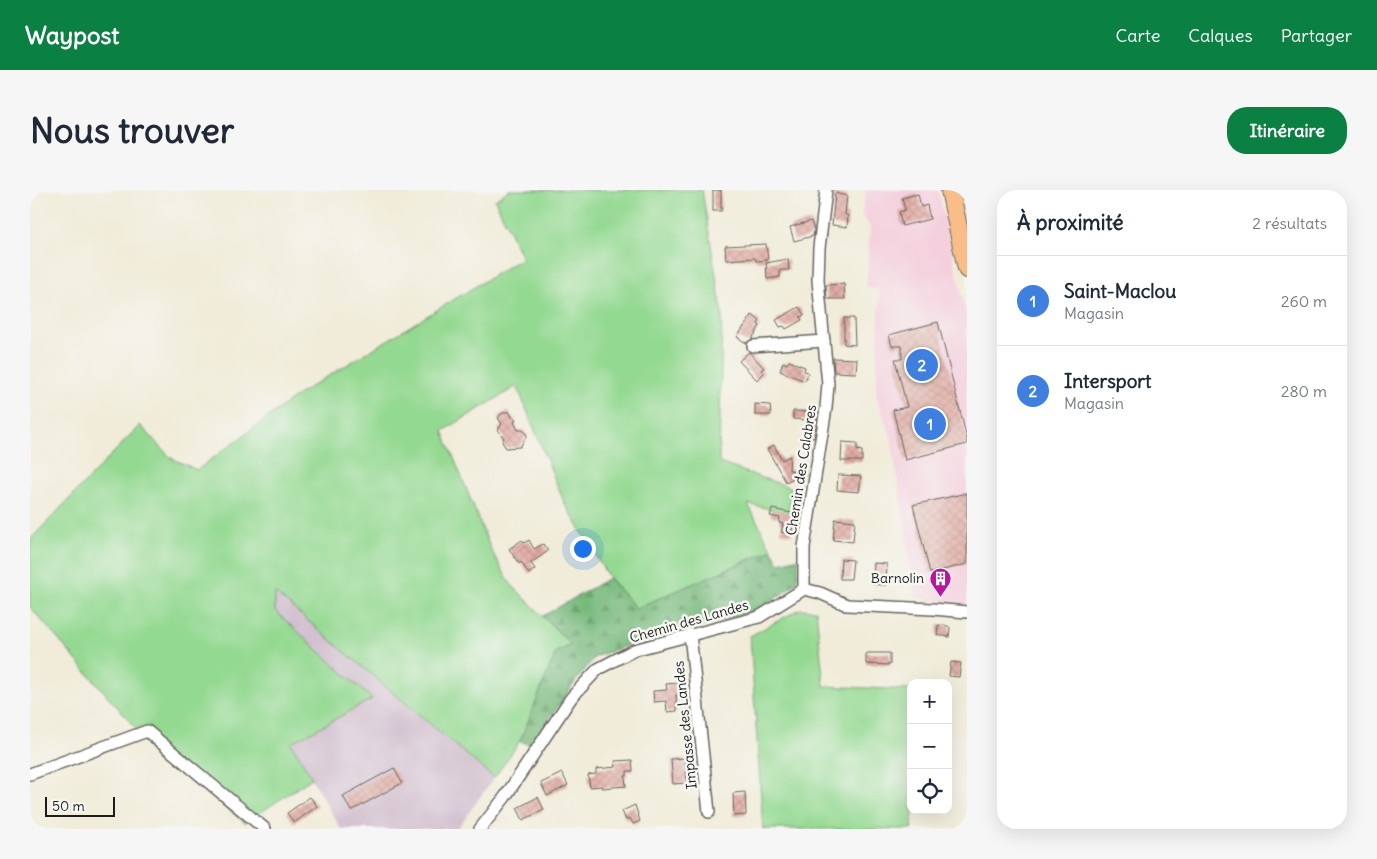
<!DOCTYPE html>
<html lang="fr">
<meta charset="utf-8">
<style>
:root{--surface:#fff;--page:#f6f6f7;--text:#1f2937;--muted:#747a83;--line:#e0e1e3;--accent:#0b8043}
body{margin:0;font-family:Delius,sans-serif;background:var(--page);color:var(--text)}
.controls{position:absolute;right:15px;bottom:15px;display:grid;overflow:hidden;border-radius:10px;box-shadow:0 5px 20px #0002}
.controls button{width:45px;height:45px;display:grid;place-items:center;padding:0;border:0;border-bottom:1px solid var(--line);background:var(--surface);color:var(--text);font:25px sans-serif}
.scale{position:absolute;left:15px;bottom:12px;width:70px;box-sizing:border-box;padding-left:5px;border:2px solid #1c1c1c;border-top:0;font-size:14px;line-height:18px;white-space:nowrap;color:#1c1c1c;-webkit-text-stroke:4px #f6f6f2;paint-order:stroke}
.you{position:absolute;left:552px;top:358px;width:18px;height:18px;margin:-12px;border:4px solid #fff;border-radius:50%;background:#1a73e8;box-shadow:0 0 0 8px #1a73e833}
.badge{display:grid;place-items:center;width:32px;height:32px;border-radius:50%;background:var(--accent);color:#fff;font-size:16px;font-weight:700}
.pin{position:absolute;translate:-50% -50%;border:2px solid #fff;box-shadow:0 1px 5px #0006}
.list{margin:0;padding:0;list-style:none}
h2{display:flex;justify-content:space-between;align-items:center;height:65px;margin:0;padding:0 20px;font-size:21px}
h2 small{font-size:16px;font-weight:400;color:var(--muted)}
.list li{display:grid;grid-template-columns:32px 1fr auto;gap:15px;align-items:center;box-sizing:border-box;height:90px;padding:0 20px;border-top:1px solid var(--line)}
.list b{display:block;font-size:19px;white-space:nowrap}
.list p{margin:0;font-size:16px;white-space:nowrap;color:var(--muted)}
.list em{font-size:16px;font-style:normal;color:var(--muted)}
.icon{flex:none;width:28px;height:28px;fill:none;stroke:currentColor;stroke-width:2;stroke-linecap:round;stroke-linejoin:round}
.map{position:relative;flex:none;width:937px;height:639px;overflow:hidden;border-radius:20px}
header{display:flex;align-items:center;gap:30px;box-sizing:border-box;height:70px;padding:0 25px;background:var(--accent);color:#fff}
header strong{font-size:24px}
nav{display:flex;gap:28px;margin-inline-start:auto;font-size:18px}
.intro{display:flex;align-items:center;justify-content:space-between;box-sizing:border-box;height:120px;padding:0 30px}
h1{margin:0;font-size:35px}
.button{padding:12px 22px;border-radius:20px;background:var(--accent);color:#fff;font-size:18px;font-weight:700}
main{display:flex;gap:30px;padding:0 30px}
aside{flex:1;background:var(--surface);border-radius:20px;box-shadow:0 5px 20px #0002}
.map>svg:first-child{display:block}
.built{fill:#f4cfdd}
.industrial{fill:#d0bdcd}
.grass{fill:#94d992;stroke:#587a57}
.forest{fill:url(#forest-firs);stroke:#4a6a4c}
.building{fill:url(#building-cross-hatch)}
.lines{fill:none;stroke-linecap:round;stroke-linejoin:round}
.minor-casing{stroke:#67655e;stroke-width:14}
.primary-casing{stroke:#67655e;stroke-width:20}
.minor{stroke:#fff;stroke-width:11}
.primary{stroke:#f8bd88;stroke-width:18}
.labels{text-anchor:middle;stroke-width:5;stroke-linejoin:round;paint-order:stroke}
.street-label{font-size:14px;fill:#1c1c1c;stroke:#f6f6f2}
.poi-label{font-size:14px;fill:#1c1c1c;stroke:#f6f6f2;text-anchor:end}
</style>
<header>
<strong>Waypost</strong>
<nav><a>Carte</a><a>Calques</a><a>Partager</a></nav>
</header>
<div class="intro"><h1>Nous trouver</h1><a class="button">Itinéraire</a></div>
<main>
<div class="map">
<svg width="937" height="639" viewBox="0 0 937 639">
<defs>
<pattern id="forest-firs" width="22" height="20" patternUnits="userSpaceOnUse" patternTransform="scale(1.25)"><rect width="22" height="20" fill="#77b97c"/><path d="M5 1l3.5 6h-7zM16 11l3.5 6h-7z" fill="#669e6b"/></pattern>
<pattern id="building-cross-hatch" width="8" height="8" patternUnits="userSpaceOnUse" patternTransform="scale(1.25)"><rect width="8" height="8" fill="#e1aba3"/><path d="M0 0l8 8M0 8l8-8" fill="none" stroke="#c0938c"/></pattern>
</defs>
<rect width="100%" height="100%" fill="#f6f6f2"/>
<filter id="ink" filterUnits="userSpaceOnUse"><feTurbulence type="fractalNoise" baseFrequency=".02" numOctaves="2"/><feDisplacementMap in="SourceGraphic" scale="10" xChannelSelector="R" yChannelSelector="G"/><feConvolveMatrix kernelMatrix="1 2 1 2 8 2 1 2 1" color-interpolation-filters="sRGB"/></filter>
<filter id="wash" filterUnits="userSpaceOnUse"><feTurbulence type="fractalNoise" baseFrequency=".0096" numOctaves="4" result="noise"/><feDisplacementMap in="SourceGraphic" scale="20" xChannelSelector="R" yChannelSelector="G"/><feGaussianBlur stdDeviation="1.12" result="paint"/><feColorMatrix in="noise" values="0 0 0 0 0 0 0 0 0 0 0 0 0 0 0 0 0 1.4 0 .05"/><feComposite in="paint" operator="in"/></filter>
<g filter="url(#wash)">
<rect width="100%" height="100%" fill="#f1ecd9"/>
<!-- built -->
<path class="built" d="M 836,0 L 908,0 L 937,128 L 937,415 L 886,408 L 861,248 L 846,204 L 850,100 L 836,97 L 840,36 L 831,24 Z"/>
<!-- industrial -->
<path class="industrial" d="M 244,402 L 464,588 L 427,639 L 311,639 L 261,554 L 341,509 L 245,421 Z"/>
<!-- grass -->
<g class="grass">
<path d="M 479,0 L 672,0 L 692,122 L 689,273 L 762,298 L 758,323 L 718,314 L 742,360 L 606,418 L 579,388 L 534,312 L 487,196 L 413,241 L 461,360 L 480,393 L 541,455 L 526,462 L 490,551 L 464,588 L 245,403 L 245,421 L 342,509 L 261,553 L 282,588 L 215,633 L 116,550 L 0,417 L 0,350 L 110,235 L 141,268 L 167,280 L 269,204 L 492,68 L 465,10 Z"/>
<path d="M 770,419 L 786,420 L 794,496 L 881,500 L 881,620 L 883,620 L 882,639 L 733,639 L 720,446 Z"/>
</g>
<!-- forest -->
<path class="forest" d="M 742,360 L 749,373 L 769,368 L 767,393 L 742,411 L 720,423 L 598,455 L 565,467 L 545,492 L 501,555 L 490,551 L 526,462 L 541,455 L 513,426 L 579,388 L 606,418 Z"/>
<g id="blocks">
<!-- building -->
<g class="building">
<rect x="683" y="0" width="8" height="21"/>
<path d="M 805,3 L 817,6 L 815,25 L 818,25 L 817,37 L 802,35 Z"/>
<path d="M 888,4 L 891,17 L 897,15 L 900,29 L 872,36 L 869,22 L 875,20 L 872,8 Z"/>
<path d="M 781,31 L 784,40 L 783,46 L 764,51 L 760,37 Z"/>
<path d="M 736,54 L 738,70 L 726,71 L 725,68 L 696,70 L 695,56 Z"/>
<path d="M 758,69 L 759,80 L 750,80 L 750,87 L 737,89 L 736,73 Z"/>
<path d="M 814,94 L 815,109 L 797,109 L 796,95 Z"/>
<path d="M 769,117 L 774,125 L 770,127 L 772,130 L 756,139 L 754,136 L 750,137 L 746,130 Z"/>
<path d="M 722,125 L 730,131 L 728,134 L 730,136 L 722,149 L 716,153 L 707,147 Z"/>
<path d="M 814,128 L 824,128 L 825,155 L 814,154 Z"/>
<path d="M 908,132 L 937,249 L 937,254 L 875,270 L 863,220 L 877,217 L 865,169 L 872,169 L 872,156 L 862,156 L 859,145 Z"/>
<path d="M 719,162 L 734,178 L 731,180 L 734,183 L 727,190 L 709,171 Z"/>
<path d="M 803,168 L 827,169 L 826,183 L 804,182 Z"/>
<path d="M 759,171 L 775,177 L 774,181 L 778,182 L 775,191 L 750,181 L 753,172 L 757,174 Z"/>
<path d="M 725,214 L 740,215 L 741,225 L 725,225 Z"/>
<path d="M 479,221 L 482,227 L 486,229 L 484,232 L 488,240 L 493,240 L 497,245 L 490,257 L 476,258 L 472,252 L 474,248 L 468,240 L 472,234 L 468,228 L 471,224 Z"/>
<path d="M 763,221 L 788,222 L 784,248 L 774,246 L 777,230 L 763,229 Z"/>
<path d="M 812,252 L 827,253 L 827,260 L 832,261 L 832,271 L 811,271 Z"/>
<path d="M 744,255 L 752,270 L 760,266 L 759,280 L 776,282 L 756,292 L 737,259 Z"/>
<path d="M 808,285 L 831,286 L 829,302 L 807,300 Z"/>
<path d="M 937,303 L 937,374 L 900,383 L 883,315 Z"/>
<path d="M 742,319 L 766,324 L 761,345 L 751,342 L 753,334 L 749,333 L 750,328 L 740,326 Z"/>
<path d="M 805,329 L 825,331 L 823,352 L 803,350 Z"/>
<path d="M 492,350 L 494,353 L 499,350 L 504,359 L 513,354 L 518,361 L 501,373 L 505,379 L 499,384 L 491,372 L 489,374 L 479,359 Z"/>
<path d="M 811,369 L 823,370 L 821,389 L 810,389 Z"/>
<path d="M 844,373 L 857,374 L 856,395 L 843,394 Z"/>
<path d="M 908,435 L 918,436 L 920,438 L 919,447 L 907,445 Z"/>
<path d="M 836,463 L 860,463 L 860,475 L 836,474 Z"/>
<path d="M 921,472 L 931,473 L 929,487 L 919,486 Z"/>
<path d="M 648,493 L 649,505 L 646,505 L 647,521 L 637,522 L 636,511 L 624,512 L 623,501 L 637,500 L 636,494 Z"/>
<path d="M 655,568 L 657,593 L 643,594 L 641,569 Z"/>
<path d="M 602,570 L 603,581 L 597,581 L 597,586 L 595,586 L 596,596 L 572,598 L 572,596 L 560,597 L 558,585 L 566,584 L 566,579 L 586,577 L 585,571 Z"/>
<path d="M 364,578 L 372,593 L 321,621 L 313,606 Z"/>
<path d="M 532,583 L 538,595 L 517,606 L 511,593 Z"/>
<path d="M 715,602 L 716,625 L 704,626 L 703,603 Z"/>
<path d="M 280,607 L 287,616 L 264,633 L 257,623 Z"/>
<path d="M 508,607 L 514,620 L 493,630 L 487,618 Z"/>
<path d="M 605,615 L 610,631 L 603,634 L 600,628 L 596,630 L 592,621 Z"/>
</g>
</g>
</g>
<g filter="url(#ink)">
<use href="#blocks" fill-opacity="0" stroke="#67655e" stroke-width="1"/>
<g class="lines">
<defs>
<g id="minor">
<path d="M 723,156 L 794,151"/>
<path d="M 774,399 L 774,357 L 796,218 L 798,194 L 788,90 L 789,58 L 796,0"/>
<path d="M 774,399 L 790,403 L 817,415 L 903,419 L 937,422"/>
<path d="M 660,444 L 679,622"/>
<path d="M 0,584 L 117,541 L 235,639"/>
<path d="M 450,639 L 475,607 L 541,508 L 568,479 L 604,460 L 729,427 L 774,399"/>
</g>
<path id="primary" d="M 920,0 L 937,79"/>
</defs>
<!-- minor casing -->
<use href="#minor" class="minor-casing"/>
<!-- primary casing -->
<use href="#primary" class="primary-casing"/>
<!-- minor -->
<use href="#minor" class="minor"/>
<!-- primary -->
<use href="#primary" class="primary"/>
</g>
</g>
<!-- icons -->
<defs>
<symbol id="building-pin" viewBox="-11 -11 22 30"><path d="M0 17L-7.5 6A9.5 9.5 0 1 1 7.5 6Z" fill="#b5179e" stroke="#f6f6f2"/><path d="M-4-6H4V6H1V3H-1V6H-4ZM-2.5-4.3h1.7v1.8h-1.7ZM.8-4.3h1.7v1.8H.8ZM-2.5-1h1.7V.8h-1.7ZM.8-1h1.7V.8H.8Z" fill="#fff"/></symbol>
</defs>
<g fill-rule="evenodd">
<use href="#building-pin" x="898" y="376" width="25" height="34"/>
</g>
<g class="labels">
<!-- street labels -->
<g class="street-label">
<text transform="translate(771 280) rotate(-81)" y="5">Chemin des Calabres</text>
<text transform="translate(659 431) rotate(-16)" y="5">Chemin des Landes</text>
<text transform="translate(655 535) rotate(-96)" y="5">Impasse des Landes</text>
</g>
<!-- poi labels -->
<g class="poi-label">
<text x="894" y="393">Barnolin</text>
</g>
</g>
</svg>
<div class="controls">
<button>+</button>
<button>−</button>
<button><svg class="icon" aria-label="locate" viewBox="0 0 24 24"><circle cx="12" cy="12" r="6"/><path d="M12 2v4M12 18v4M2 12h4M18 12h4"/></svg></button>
</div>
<div class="scale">50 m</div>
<div class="you"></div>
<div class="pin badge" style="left:900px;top:234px;background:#3f7fe0">1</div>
<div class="pin badge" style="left:892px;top:175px;background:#3f7fe0">2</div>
</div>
<aside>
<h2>À proximité<small>2 résultats</small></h2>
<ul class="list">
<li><span class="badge" style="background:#3f7fe0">1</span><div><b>Saint-Maclou</b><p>Magasin</p></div><em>260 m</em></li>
<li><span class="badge" style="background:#3f7fe0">2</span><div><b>Intersport</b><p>Magasin</p></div><em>280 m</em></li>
</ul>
</aside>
</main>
